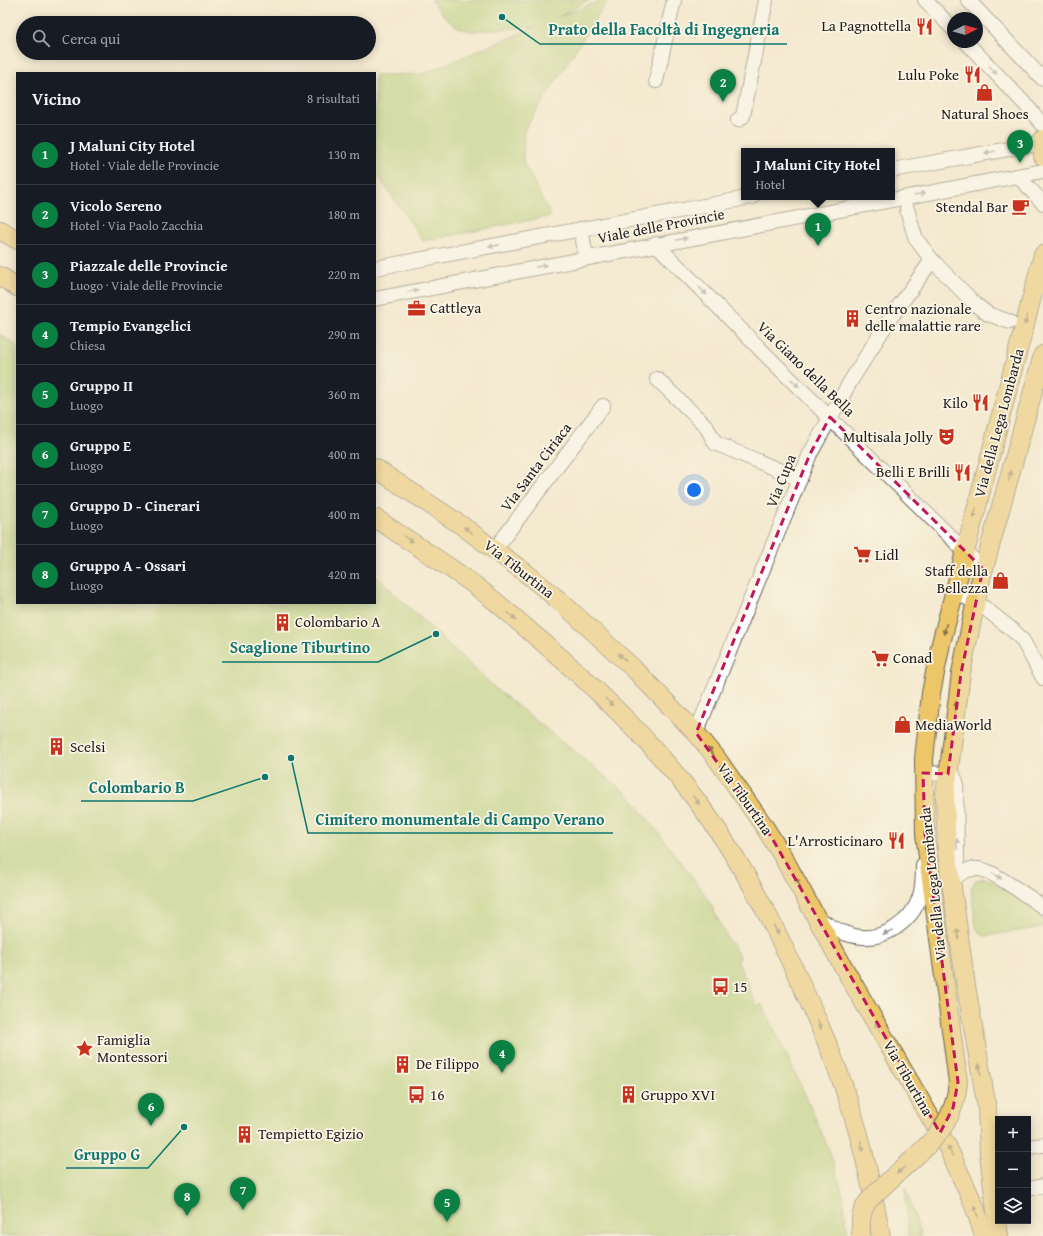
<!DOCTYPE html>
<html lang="it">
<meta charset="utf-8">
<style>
:root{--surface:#171b24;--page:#20242c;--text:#f1f3f6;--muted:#9ea1a6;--line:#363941;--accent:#0b8043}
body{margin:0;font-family:"Gentium Book Plus",serif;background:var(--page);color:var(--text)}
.controls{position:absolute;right:12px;bottom:12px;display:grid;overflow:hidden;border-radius:0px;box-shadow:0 2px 10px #0003}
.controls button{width:36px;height:36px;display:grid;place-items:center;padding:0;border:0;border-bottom:1px solid var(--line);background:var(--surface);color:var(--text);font:20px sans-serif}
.compass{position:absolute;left:947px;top:12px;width:36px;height:36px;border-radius:50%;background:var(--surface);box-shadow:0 2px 10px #0003;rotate:85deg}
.you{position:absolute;left:694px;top:490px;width:14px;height:14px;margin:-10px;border:3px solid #fff;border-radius:50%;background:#1a73e8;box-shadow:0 0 0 6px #1a73e833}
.badge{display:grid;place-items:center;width:26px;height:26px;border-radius:50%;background:var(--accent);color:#fff;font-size:13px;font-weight:700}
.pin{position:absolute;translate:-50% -33px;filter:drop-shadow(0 1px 2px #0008)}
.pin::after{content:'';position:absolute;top:21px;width:14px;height:12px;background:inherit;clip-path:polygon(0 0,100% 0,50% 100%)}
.popup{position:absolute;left:741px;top:148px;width:154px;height:52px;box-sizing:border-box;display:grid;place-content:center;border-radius:0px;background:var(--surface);filter:drop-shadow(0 1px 3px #0005);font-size:13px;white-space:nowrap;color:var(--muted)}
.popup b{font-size:15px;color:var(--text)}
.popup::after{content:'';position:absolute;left:50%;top:100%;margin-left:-8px;border:8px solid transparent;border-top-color:var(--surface)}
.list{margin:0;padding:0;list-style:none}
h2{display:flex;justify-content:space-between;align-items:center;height:52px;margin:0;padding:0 16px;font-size:17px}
h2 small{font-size:13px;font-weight:400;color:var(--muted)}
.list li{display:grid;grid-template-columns:26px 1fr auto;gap:12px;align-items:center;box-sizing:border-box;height:60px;padding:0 16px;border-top:1px solid var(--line)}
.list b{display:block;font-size:15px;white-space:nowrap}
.list p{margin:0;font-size:13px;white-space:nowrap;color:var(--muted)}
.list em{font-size:13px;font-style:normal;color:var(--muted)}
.icon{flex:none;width:22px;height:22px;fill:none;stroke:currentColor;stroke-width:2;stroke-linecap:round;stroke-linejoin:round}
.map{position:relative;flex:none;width:1043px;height:1236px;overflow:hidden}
.search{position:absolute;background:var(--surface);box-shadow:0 2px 10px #0003;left:16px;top:16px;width:360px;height:44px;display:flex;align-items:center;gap:10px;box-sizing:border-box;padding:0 14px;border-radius:22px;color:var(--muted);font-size:15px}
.panel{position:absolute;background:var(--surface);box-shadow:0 2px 10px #0003;left:16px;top:72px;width:360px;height:532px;border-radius:0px}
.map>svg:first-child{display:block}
.green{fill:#adce76;stroke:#647549}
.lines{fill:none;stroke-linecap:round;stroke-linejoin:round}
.minor-casing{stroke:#68645b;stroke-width:16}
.major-casing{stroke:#68645b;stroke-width:20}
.minor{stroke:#fff;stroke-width:14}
.major{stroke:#ecc669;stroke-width:18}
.major-bridge-casing{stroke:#68645b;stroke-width:20;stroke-linecap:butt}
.major-bridge{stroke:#ecc669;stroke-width:18}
.oneway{fill:#999}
.oneway2{fill:#847142}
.marked{fill:none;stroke:#c2185b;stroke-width:3;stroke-dasharray:8 5;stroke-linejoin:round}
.labels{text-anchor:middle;stroke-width:3.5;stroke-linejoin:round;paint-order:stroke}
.poi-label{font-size:15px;fill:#1c1c1c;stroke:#fcf5e5;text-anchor:start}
.street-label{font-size:15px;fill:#1c1c1c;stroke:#fcf5e5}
.leader{fill:none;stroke:#0f766e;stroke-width:1.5}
.callout-dot{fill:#0f766e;stroke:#fcf5e5;stroke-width:1.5}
.callout-label{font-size:16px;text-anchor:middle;font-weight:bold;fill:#0f766e;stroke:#fcf5e5;stroke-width:3.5;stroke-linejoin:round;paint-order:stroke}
</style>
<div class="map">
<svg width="1043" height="1236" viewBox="0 0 1043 1236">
<rect width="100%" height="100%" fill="#fcf5e5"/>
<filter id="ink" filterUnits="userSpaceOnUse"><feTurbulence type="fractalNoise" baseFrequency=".025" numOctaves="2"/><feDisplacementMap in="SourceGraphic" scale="8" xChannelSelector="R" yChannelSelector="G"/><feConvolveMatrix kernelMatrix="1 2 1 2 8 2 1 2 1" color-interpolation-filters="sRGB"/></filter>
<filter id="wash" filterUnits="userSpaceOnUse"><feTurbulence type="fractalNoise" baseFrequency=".012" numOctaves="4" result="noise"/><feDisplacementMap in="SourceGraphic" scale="16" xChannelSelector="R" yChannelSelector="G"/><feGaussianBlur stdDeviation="0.9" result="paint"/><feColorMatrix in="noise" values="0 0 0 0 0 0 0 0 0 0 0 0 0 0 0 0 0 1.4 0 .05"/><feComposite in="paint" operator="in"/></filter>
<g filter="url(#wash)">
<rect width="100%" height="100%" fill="#f4ead0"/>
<!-- green -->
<g class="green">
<path d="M 431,0 L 589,0 L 559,17 L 602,0 L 608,0 L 524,130 L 523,162 L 551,216 L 423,241 L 375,171 L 375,75 L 422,74 L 535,27 L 471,31 C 453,29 441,13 431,0 Z"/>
<path d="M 0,334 L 17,346 L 17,603 L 375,603 L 375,575 L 496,689 L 630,796 L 692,877 L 709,901 L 730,944 L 732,943 L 740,959 L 737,960 L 757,1006 L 762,1004 L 804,1092 L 829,1150 L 843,1194 L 848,1236 L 0,1236 Z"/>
<path d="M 985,878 L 992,881 L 1043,915 L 1043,927 L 985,936 L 979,933 L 976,927 L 971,889 L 976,880 Z"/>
<path d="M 905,1187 L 921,1236 L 908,1236 Z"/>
</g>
</g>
<g filter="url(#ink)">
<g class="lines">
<defs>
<g id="minor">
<path d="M 925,0 L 953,29"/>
<path d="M 968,0 L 1043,79"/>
<path d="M 966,42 L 1025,104 L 1043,125"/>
<path d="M 656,81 L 674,0"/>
<path d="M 738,120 L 743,116 L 766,0"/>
<path d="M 892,170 L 1042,143"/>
<path d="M 1018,176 L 1043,203"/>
<path d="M 907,209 L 913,230 L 916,239 L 932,260 L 976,305 L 988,314 L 1010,322"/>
<path d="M 581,229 L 586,257"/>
<path d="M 656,244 L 767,356 L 983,569"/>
<path d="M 375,268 L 752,197"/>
<path d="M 375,299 L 1043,171"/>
<path d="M 657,379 L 706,426 L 715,443 L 800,479"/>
<path d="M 495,549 L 603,406"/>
<path d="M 955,591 L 986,609 L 1016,633 L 1023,641 L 1043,678"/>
<path d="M 696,733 L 810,454 L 850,382 L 889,320 L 932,260"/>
<path d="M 923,773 L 948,774 L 953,775 L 956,781 L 957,851 L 957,862 L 953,876"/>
<path d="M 951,882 C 971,859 988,870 1009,884 C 1020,891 1032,899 1043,907"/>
<path d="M 817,918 C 829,925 841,934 855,936 C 883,942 912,922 920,896 C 923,886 923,875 923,865"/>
<path d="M 1028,1147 L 1043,1145"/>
<path d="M 1028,1189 L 1043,1186"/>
</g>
<g id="major">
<path d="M 1043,139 L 1043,156"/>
<path d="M 0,230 L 17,240"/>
<path d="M 0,276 L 17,287"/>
<path d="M 375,468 L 461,525 L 527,574 L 561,602 L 634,669 L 696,733 L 715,756 L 762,823 L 782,855 L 844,968 L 948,1148 L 974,1205 L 984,1236"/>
<path d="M 375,518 C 408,540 441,561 473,584 C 492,598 509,613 526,628 C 576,670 624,714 667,764 C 727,833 768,910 805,993 C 825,1036 843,1080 856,1125 C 867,1161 874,1199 881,1236"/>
<path d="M 958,1082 L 925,834 L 924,759 L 931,693 L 941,643 L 1043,255"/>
<path d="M 999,1236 L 989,1153 L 987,1108 L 966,986 L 947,853 L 945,793 L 950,761 L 961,673 L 979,586 L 1043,355"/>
</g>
</defs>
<!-- minor casing -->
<use href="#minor" class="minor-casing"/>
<!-- major casing -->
<use href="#major" class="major-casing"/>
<!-- minor -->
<use href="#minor" class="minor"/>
<!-- major -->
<use href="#major" class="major"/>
<defs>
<path id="major-bridge" d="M 861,1235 C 860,1218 861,1207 874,1195 C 886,1183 900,1171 913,1159 C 938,1136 955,1119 958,1082"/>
</defs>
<!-- major-bridge casing -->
<use href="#major-bridge" class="major-bridge-casing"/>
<!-- major-bridge -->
<use href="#major-bridge" class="major-bridge"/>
</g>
<!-- one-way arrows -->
<defs><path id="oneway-solid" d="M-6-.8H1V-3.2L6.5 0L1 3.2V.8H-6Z"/></defs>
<g class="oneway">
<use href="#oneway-solid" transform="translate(993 70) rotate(46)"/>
<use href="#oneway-solid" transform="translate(990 152) rotate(170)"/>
<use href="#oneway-solid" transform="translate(920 194) rotate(-11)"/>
<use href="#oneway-solid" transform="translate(682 239) rotate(-11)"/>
<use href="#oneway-solid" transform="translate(494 246) rotate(169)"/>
<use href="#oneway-solid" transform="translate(541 266) rotate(-11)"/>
<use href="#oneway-solid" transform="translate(413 291) rotate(-11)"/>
<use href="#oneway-solid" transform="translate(703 291) rotate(45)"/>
<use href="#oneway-solid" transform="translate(795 383) rotate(44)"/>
<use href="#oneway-solid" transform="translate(908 494) rotate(45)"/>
<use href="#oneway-solid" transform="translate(957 844) rotate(-90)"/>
<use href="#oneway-solid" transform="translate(997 876) rotate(32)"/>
<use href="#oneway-solid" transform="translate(888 932) rotate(156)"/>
</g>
<g class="oneway2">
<use href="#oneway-solid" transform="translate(1026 320) rotate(105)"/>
<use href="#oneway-solid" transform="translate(1010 476) rotate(-75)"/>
<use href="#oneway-solid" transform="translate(975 513) rotate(105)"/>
<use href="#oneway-solid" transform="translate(468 530) rotate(-144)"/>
<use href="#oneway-solid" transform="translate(408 539) rotate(34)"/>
<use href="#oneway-solid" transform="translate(512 616) rotate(40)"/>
<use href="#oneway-solid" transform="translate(945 629) rotate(104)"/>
<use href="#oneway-solid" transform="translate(622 657) rotate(-137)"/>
<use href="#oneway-solid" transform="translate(609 702) rotate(45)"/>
<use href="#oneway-solid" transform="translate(956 707) rotate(-83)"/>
<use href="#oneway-solid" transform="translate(711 752) rotate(-129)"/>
<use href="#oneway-solid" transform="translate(696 800) rotate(53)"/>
<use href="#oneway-solid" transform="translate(798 883) rotate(-118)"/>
<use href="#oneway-solid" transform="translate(776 930) rotate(63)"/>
<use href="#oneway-solid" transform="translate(958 934) rotate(-97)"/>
<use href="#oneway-solid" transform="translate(945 984) rotate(82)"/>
<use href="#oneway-solid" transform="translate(819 1024) rotate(67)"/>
<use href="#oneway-solid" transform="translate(878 1027) rotate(-120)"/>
<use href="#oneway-solid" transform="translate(980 1069) rotate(-100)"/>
<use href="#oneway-solid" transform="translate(862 1146) rotate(75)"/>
<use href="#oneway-solid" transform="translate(950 1151) rotate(-117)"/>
<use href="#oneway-solid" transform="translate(901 1170) rotate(138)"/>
<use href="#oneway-solid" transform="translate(976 1211) rotate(-109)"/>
</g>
</g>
<!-- marked area -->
<path d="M0 0H1043V1236H0ZM 830,417 L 983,569 L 961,673 L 948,774 L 923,773 L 925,834 L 958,1082 L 953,1108 L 940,1133 L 772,838 L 696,733 L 810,454 Z" fill="#f4ead0" fill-opacity=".55" fill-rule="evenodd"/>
<path class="marked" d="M 830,417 L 983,569 L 961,673 L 948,774 L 923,773 L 925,834 L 958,1082 L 953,1108 L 940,1133 L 772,838 L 696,733 L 810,454 Z"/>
<!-- icons -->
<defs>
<symbol id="restaurant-bare" viewBox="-9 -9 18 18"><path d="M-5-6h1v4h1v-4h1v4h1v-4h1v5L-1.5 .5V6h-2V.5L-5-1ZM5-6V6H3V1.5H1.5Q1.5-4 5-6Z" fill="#c8321e" stroke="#fcf5e5" stroke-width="2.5" paint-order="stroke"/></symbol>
<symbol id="shop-bare" viewBox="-9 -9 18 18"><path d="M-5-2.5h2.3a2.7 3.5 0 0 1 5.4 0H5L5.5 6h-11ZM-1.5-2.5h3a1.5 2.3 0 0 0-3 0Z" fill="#c8321e" stroke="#fcf5e5" stroke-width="2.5" paint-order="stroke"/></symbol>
<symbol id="cafe-bare" viewBox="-9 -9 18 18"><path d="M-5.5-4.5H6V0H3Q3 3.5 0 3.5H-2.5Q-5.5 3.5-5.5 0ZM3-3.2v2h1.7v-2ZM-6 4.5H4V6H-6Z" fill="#c8321e" stroke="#fcf5e5" stroke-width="2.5" paint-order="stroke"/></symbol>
<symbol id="office-bare" viewBox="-9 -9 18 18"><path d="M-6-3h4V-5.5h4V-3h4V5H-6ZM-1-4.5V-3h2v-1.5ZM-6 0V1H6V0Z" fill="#c8321e" stroke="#fcf5e5" stroke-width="2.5" paint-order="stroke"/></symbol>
<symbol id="building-bare" viewBox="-9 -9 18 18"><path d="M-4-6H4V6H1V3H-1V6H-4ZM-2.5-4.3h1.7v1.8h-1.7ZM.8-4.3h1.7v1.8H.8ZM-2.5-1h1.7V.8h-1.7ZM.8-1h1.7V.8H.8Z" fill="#c8321e" stroke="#fcf5e5" stroke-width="2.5" paint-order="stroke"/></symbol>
<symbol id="theatre-bare" viewBox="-9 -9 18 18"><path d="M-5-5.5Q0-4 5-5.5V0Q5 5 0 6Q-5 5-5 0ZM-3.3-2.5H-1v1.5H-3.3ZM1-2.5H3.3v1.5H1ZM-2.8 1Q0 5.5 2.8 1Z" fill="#c8321e" stroke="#fcf5e5" stroke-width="2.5" paint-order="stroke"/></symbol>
<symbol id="supermarket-bare" viewBox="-9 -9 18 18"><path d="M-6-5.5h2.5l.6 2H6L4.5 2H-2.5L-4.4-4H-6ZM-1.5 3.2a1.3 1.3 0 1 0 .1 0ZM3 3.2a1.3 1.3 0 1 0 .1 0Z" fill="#c8321e" stroke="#fcf5e5" stroke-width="2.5" paint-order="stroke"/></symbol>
<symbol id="bus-bare" viewBox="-9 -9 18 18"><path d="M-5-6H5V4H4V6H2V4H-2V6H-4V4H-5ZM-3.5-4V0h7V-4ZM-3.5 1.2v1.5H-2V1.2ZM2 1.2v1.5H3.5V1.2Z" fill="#c8321e" stroke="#fcf5e5" stroke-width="2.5" paint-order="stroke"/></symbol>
<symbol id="sight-bare" viewBox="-9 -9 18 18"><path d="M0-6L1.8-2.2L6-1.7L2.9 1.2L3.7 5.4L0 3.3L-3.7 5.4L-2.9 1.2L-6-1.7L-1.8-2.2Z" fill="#c8321e" stroke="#fcf5e5" stroke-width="2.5" paint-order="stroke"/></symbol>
</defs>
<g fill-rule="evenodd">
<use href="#restaurant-bare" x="912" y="14" width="25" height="25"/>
<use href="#restaurant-bare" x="960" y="62" width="25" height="25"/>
<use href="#shop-bare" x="972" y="80" width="25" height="25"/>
<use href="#cafe-bare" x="1008" y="194" width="25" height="25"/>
<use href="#office-bare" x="404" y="296" width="25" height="25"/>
<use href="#building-bare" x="840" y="306" width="25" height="25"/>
<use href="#restaurant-bare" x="968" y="390" width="25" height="25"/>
<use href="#theatre-bare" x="934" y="424" width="25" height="25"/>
<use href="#restaurant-bare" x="950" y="460" width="25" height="25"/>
<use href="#supermarket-bare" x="850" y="542" width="25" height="25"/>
<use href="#shop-bare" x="988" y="568" width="25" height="25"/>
<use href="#building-bare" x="270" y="610" width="25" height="25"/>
<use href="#supermarket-bare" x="868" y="646" width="25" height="25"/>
<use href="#shop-bare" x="890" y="712" width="25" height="25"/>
<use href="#building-bare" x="44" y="734" width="25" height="25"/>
<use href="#restaurant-bare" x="884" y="828" width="25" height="25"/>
<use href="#bus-bare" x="708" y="974" width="25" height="25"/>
<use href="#sight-bare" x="72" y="1036" width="25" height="25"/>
<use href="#building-bare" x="390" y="1052" width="25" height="25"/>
<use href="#bus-bare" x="404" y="1082" width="25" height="25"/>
<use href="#building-bare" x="616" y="1082" width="25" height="25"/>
<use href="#building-bare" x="232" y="1122" width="25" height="25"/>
</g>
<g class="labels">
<!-- poi labels -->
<g class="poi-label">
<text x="911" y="31" text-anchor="end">La Pagnottella</text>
<text x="959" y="80" text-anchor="end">Lulu Poke</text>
<text x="985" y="119" text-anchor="middle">Natural Shoes</text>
<text x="1008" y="212" text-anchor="end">Stendal Bar</text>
<text x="430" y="313">Cattleya</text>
<text x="865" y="314">Centro nazionale<tspan x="865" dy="17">delle malattie rare</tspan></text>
<text x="968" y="408" text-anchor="end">Kilo</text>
<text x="933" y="442" text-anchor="end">Multisala Jolly</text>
<text x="950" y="477" text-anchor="end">Belli E Brilli</text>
<text x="875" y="560">Lidl</text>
<text x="988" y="576" text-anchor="end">Staff della<tspan x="988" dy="17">Bellezza</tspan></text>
<text x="295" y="627">Colombario A</text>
<text x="893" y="663">Conad</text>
<text x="915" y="730">MediaWorld</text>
<text x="70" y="752">Scelsi</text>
<text x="883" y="846" text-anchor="end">L'Arrosticinaro</text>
<text x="733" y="992">15</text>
<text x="97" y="1045">Famiglia<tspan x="97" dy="17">Montessori</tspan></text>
<text x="416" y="1069">De Filippo</text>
<text x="430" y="1100">16</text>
<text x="641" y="1100">Gruppo XVI</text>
<text x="258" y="1139">Tempietto Egizio</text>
</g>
<!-- street labels -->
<g class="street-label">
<text transform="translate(661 226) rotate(-11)" y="5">Viale delle Provincie</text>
<text transform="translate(806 369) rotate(44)" y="5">Via Giano della Bella</text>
<text transform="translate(999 423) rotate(-75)" y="5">Via della Lega Lombarda</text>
<text transform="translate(536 467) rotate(-53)" y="5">Via Santa Ciriaca</text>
<text transform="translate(781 481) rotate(-68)" y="5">Via Cupa</text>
<text transform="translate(519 569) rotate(38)" y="5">Via Tiburtina</text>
<text transform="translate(745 799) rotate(55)" y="5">Via Tiburtina</text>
<text transform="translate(933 884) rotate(-96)" y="5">Via della Lega Lombarda</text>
<text transform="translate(908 1078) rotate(60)" y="5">Via Tiburtina</text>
</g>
</g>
<!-- callouts -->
<path class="leader" d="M502 17L540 44H787M436 634L378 662H222M265 777L193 801H81M291 758L308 833H613M184 1127L148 1168H66"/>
<g class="callout-dot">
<circle cx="502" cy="17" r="4"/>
<circle cx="436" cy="634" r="4"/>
<circle cx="265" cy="777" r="4"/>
<circle cx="291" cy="758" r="4"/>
<circle cx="184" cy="1127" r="4"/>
</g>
<g class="callout-label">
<text x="664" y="35">Prato della Facoltà di Ingegneria</text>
<text x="300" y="653">Scaglione Tiburtino</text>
<text x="137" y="793">Colombario B</text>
<text x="460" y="825">Cimitero monumentale di Campo Verano</text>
<text x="107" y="1160">Gruppo G</text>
</g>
</svg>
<div class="controls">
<button>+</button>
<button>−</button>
<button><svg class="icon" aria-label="layers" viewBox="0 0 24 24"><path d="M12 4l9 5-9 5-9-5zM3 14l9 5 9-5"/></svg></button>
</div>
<svg class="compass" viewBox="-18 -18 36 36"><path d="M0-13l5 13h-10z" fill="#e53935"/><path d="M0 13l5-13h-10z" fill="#9ea1a6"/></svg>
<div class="you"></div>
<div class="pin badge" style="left:818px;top:246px">1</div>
<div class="popup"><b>J Maluni City Hotel</b>Hotel</div>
<div class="pin badge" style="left:723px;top:102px">2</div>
<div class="pin badge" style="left:1020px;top:163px">3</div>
<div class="pin badge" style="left:502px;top:1073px">4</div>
<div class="pin badge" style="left:447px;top:1222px">5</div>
<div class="pin badge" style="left:151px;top:1126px">6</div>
<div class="pin badge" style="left:243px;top:1210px">7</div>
<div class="pin badge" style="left:187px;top:1216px">8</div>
<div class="search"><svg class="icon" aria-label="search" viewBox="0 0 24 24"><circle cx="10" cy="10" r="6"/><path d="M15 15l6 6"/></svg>Cerca qui</div>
<section class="panel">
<h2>Vicino<small>8 risultati</small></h2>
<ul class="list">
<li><span class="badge">1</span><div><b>J Maluni City Hotel</b><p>Hotel · Viale delle Provincie</p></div><em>130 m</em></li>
<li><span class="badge">2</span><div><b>Vicolo Sereno</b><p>Hotel · Via Paolo Zacchia</p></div><em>180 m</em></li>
<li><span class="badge">3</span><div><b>Piazzale delle Provincie</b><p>Luogo · Viale delle Provincie</p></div><em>220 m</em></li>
<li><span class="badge">4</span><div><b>Tempio Evangelici</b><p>Chiesa</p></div><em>290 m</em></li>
<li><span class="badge">5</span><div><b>Gruppo II</b><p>Luogo</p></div><em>360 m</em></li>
<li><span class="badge">6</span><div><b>Gruppo E</b><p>Luogo</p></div><em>400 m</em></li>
<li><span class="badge">7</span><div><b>Gruppo D - Cinerari</b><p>Luogo</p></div><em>400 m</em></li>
<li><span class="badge">8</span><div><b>Gruppo A - Ossari</b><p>Luogo</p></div><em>420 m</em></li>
</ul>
</section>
</div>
